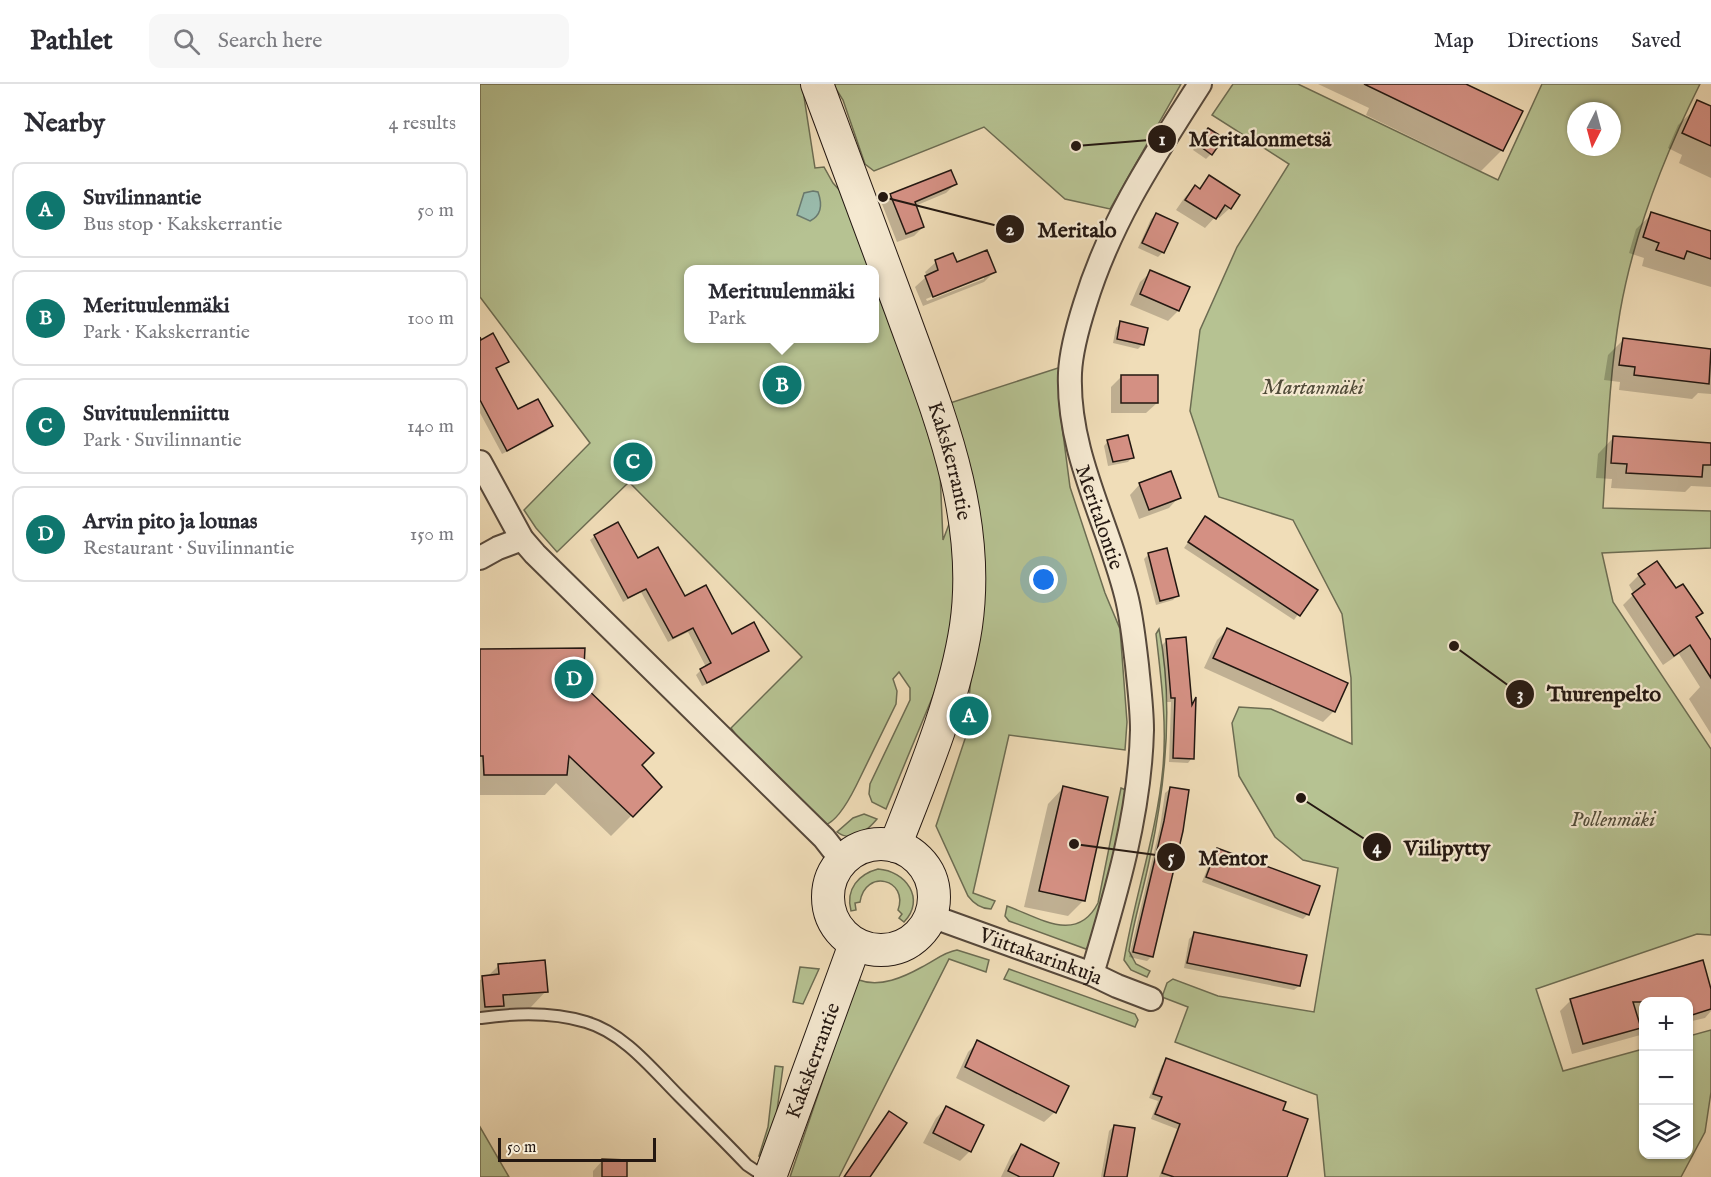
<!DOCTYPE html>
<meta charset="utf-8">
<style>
:root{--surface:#fff;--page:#f7f7f7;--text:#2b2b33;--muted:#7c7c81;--line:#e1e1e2;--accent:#0f766e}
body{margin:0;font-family:"IM FELL English",serif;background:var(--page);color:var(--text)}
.controls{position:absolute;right:18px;bottom:18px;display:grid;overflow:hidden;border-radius:12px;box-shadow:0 2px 4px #0004}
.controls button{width:54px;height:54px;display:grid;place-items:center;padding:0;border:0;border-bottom:2px solid var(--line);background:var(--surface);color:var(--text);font:30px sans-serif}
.compass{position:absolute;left:1087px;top:18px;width:54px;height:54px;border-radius:50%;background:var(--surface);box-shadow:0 2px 4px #0004;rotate:186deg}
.scale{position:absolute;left:18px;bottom:15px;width:158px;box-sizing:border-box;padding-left:6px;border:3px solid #231711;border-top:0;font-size:16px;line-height:21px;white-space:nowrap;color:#231711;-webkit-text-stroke:4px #f5e9d1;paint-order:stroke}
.you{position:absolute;left:564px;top:496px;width:21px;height:21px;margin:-15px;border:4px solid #fff;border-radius:50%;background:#1a73e8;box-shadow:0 0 0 9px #1a73e833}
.badge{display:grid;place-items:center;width:39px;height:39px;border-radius:50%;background:var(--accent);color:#fff;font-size:20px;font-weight:700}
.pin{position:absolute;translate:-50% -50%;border:3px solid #fff;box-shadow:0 2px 6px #0006}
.popup{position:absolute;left:204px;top:181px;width:195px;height:78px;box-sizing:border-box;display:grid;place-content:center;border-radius:12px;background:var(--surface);filter:drop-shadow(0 2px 4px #0005);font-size:20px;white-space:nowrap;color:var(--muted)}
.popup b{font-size:22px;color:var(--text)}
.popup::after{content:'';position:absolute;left:50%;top:100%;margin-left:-12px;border:12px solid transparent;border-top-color:var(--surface)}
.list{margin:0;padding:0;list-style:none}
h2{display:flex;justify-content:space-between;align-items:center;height:78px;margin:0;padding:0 24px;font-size:26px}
h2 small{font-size:20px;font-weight:400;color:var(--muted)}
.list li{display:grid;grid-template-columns:39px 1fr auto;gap:18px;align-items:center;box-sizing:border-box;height:96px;margin:0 12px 12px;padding:0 12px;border:2px solid var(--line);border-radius:12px}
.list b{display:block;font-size:22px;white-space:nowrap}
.list p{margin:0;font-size:20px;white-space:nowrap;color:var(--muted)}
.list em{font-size:20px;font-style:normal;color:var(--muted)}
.icon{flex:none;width:33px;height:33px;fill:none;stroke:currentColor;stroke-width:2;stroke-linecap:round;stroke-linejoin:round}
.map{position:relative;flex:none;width:1231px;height:1093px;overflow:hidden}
header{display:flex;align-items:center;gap:36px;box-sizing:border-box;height:84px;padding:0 30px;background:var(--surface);border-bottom:2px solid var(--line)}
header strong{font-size:28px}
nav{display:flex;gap:33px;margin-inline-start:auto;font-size:21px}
.search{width:420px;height:54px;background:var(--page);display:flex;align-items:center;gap:15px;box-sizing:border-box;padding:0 21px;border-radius:12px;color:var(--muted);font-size:22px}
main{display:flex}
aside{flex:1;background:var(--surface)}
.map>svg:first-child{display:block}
.green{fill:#b6c292;stroke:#6c6c52;stroke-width:1.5;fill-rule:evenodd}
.water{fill:#9abcad;stroke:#6a7a6f;stroke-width:1.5}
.shadow{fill:#0003;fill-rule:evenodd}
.building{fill:#d49083;stroke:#231711;stroke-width:1.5}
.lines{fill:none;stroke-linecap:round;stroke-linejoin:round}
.lane-casing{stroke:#56483b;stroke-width:14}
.street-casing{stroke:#56483b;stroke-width:26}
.secondary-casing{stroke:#231711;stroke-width:34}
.lane{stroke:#f5e9d1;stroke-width:10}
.street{stroke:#f5e9d1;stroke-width:22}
.secondary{stroke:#f5e9d1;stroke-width:32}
.labels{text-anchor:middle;stroke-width:4.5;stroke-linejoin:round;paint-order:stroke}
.park-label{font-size:21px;font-style:italic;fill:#4f4a38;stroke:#f5e9d1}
.street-label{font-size:21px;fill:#231711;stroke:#f5e9d1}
.leader{fill:none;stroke:#231711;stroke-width:2}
.callout-dot{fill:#231711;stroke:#f5e9d1;stroke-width:2}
.mark-label{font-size:18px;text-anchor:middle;font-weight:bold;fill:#fff}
.callout-label{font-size:22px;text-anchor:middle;font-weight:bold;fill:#231711;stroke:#f5e9d1;stroke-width:4.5;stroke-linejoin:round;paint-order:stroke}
</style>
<header>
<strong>Pathlet</strong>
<div class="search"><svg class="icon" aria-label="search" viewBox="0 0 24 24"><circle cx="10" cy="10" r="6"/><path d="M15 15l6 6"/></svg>Search here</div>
<nav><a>Map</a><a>Directions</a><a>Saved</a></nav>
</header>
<main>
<aside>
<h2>Nearby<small>4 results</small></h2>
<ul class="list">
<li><span class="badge">A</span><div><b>Suvilinnantie</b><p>Bus stop · Kakskerrantie</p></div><em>50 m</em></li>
<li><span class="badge">B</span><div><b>Merituulenmäki</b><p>Park · Kakskerrantie</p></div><em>100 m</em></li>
<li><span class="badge">C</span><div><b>Suvituulenniittu</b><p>Park · Suvilinnantie</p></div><em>140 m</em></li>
<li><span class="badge">D</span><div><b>Arvin pito ja lounas</b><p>Restaurant · Suvilinnantie</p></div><em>150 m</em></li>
</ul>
</aside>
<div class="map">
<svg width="1231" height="1093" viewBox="0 0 1231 1093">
<rect width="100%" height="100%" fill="#f0ddb8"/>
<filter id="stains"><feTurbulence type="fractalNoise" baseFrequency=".00333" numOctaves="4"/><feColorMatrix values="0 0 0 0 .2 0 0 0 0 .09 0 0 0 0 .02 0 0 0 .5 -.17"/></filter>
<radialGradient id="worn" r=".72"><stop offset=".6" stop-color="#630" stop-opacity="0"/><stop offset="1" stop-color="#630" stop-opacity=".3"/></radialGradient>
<!-- green -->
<g class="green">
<path d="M 0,0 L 322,0 L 335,84 L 344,83 L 353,99 L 363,110 L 393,185 L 209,186 L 209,254 L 395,254 L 395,191 L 410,228 L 460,388 L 463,456 L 471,435 L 478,474 L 468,561 L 455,607 L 406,725 L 392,718 L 389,710 L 390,700 L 430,616 L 430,604 L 419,588 L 413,595 L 417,607 L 416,620 L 376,702 C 370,714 358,737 345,741 L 262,659 L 251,644 L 322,573 L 149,398 L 77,468 L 56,444 L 44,426 L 110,359 L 0,213 Z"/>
<path d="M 353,0 L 701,0 L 630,125 L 585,115 L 504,43 L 394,87 L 385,80 L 363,16 Z"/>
<path d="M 753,0 L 818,0 L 1018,96 L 1062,0 L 1220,0 C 1184,72 1154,148 1140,228 C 1129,293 1127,359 1123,424 L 1231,427 L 1231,464 L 1122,469 L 1133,518 L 1231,665 L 1231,851 L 1217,850 L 1056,905 L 1083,987 L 1163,965 L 1164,1070 L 1208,1070 L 1209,952 L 1231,946 L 1231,1008 L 1225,1048 L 1201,1093 L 845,1093 L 837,1011 L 695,958 L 708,923 L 682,913 L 687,899 L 693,895 L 738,912 L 834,928 L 858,784 L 823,776 L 795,753 L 759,692 L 752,639 L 759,623 L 791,625 L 872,660 L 871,594 L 862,530 L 813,436 L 739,413 L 710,327 L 720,246 L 757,163 L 809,80 L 732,31 ZM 1096,27 L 1132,27 L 1132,63 L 1096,63 Z"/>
<path d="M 581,283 L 579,319 L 590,403 L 625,509 L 640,545 L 647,638 L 645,666 L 529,651 L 493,809 L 515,817 L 511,825 C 501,825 494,820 488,812 L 456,742 L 494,628 L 488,625 L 496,542 L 470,319 Z"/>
<path d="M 679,545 C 694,620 686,698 670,773 C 664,804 654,835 649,867 L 656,880 L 670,887 L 667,893 L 651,886 L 644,876 C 655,811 677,749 683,683 C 687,638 681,594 676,550 Z"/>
<path d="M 641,704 L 648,707 L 641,745 L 610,860 L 606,865 L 529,837 L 525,832 L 527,822 C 560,834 597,860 618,819 Z"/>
<path d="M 384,730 L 397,735 C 387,747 372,759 357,748 L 373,734 Z"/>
<path d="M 398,785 C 426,787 446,815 424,838 L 419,834 L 422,830 L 418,826 C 429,795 385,784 380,818 L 375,819 L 376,826 L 371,827 C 365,805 379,790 398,785 Z"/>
<path d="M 477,866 L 509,876 L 506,888 L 469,875 L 359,1093 L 310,1093 L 373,908 L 379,896 C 400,904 424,893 442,883 C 454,877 464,868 477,866 Z"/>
<path d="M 320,883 L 339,885 L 323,920 L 313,918 Z"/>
<path d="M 529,885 L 655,930 L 658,936 L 655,943 L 524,895 Z"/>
<path d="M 295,982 L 303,983 L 295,1041 L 287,1072 L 279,1072 L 288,1043 Z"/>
<path d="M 0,1043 L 29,1093 L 0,1093 Z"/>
</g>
<!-- water -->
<path class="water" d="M 333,107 L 338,108 C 342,119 342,131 330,137 L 317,131 L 324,109 Z"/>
<!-- shadow -->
<g class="shadow">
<path d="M 838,0 L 983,0 L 1022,66 L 1001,87 L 886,31 L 889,24 Z"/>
<path d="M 1214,26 L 1231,34 L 1231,94 L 1199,79 L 1202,71 L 1188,64 L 1198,41 Z"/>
<path d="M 728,46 L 731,70 L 726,75 L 713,66 Z"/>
<path d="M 729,93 L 750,124 L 739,134 L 736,132 L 725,144 L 696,126 L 705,113 L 715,103 L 718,105 Z"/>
<path d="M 475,100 L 466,109 L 435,122 L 443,143 L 434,152 L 417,158 L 402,120 L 411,111 Z"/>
<path d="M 1172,130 L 1231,148 L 1231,203 L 1162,182 L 1164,174 L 1149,169 L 1156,145 Z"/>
<path d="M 676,131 L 683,168 L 678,173 L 658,164 L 671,135 Z"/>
<path d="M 473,171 L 476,180 L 514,188 L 504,198 L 443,222 L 435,203 L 447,192 L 445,188 L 456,178 ZM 504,192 L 504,195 L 447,217 L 446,215 Z"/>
<path d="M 671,188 L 708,204 L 698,227 L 688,237 L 650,221 L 660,198 Z"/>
<path d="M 641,239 L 663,260 L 658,265 L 633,259 L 636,244 Z"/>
<path d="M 1143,256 L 1231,266 L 1231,310 L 1218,309 L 1212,315 L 1139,306 L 1140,298 L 1124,296 L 1128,271 Z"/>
<path d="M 0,258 L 27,277 L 15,286 L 38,327 L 71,342 L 67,347 L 22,370 L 0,329 Z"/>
<path d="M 642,292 L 677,319 L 666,329 L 631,329 L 631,303 Z"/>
<path d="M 1133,354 L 1231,360 L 1231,403 L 1211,402 L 1205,408 L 1131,404 L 1132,395 L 1116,394 L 1118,370 Z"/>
<path d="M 628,357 L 652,373 L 648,378 L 628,382 L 624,362 Z"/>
<path d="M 660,400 L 699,413 L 689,424 L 659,435 L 650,411 Z"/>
<path d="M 725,434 L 835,506 L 814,536 L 704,464 Z"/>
<path d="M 115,452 L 204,514 L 252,552 L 287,567 L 282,571 L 229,599 L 222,585 L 226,583 L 208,548 L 188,558 L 161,508 L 143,518 L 110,456 Z"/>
<path d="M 686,466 L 698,511 L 693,516 L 676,521 L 664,475 L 668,471 Z"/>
<path d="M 1159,491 L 1196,507 L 1221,529 L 1215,534 L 1231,558 L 1231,650 L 1209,615 L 1220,603 L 1199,570 L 1183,581 L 1143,521 L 1154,510 L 1149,501 Z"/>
<path d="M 747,546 L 866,600 L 854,627 L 843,638 L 724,584 L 737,556 Z"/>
<path d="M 687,556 L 710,621 L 715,616 L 712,674 L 708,679 L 689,678 L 691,618 L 687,618 L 682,561 Z"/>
<path d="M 0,566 L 102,602 L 160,681 L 180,703 L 131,752 L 76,699 L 65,711 L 0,711 Z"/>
<path d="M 220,587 L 227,600 L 222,602 L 216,591 Z"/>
<path d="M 583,704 L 603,817 L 588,832 L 544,823 L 568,720 Z"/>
<path d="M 690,705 L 672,872 L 667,877 L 649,873 L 680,743 L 685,709 Z"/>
<path d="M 737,766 L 838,803 L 827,831 L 823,835 L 722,798 L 733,770 Z"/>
<path d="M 714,850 L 819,902 L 814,906 L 704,884 L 709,855 Z"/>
<path d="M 1222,878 L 1231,910 L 1231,927 L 1225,934 L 1208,938 L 1208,918 L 1164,918 L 1164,950 L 1092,970 L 1080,927 L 1090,917 Z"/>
<path d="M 19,881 L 66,907 L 51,923 L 18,925 L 7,937 L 0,937 L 0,896 L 7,893 Z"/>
<path d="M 498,958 L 575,1028 L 564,1038 L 476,994 L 488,968 Z"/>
<path d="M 687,976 L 805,1093 L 679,1093 L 697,1045 L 671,1035 L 678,1017 L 669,1014 L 682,981 Z"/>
<path d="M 466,1024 L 490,1067 L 480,1077 L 443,1059 L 456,1034 Z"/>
<path d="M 634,1042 L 645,1093 L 621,1093 L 629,1047 Z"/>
<path d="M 541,1062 L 571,1093 L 521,1093 L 531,1072 Z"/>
<path d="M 123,1076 L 145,1093 L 113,1093 L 113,1087 Z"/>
</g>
<!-- building -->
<g class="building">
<path d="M 884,0 L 986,0 L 1043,27 L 1023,67 Z"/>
<path d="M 1217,16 L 1231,22 L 1231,62 L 1202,49 Z"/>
<path d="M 728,44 L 744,54 L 732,71 L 717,60 Z"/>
<path d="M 471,86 L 477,100 L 435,118 L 444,143 L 426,150 L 410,110 Z"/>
<path d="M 729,91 L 760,111 L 751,125 L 745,121 L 736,135 L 705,116 L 715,101 L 720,105 Z"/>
<path d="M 1171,128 L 1231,147 L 1231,175 L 1207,167 L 1204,175 L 1176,166 L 1179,159 L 1163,153 Z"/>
<path d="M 676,129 L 698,139 L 684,169 L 662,159 Z"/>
<path d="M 507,166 L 516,188 L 453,213 L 445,192 L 458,186 L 455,176 L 473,169 L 477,178 Z"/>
<path d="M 670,186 L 710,203 L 699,227 L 660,210 Z"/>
<path d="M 640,237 L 668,244 L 664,261 L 637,255 Z"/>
<path d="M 13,249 L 29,278 L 16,284 L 38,325 L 58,315 L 73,342 L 27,367 L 0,316 L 0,253 L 1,256 Z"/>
<path d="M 1143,254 L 1231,265 L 1229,300 L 1154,291 L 1155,283 L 1139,281 Z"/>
<rect x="641" y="291" width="37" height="28"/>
<path d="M 648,351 L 654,374 L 633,378 L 627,356 Z"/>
<path d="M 1133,352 L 1231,359 L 1231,381 L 1223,381 L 1222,393 L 1146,389 L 1147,380 L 1131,379 Z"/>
<path d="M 691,387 L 701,414 L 669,426 L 659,399 Z"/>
<path d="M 725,432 L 838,506 L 820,532 L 708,458 Z"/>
<path d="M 138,438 L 158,474 L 178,463 L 205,512 L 226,501 L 252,550 L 274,538 L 289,567 L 227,599 L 220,585 L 231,579 L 213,544 L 193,554 L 166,505 L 148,514 L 114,451 Z"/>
<path d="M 687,464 L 699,512 L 680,517 L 668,469 Z"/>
<path d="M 1177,477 L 1196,504 L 1203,500 L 1223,529 L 1216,533 L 1231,556 L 1231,594 L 1210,561 L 1194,572 L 1152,510 L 1165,500 L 1158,490 Z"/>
<path d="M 747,544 L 868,599 L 855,628 L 733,574 Z"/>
<path d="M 706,553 L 712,621 L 716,613 L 714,675 L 693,674 L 695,614 L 691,614 L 686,555 Z"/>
<path d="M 105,564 L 103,601 L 174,669 L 162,681 L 182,703 L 153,733 L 89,672 L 87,691 L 4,691 L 3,672 L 0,672 L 0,565 Z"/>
<path d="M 583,702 L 628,713 L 605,817 L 559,807 Z"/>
<path d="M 690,703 L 709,706 L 703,747 L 673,873 L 653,868 L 684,737 Z"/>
<path d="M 737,764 L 840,802 L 829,831 L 726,793 Z"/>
<path d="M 714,848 L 827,871 L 820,902 L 707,879 Z"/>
<path d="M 65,876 L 68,908 L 23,911 L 24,922 L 5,923 L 2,892 L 19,890 L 18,880 Z"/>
<path d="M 1223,876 L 1231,905 L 1231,925 L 1209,932 L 1209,918 L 1153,918 L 1161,944 L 1103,960 L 1090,915 Z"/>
<path d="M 497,956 L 589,1002 L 576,1029 L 485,983 Z"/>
<path d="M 686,974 L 806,1018 L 803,1026 L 828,1035 L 807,1093 L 694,1093 L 682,1089 L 700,1040 L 675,1030 L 682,1013 L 673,1010 Z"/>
<path d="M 466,1022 L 504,1041 L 491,1068 L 453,1049 Z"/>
<path d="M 409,1027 L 427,1039 L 390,1093 L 364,1093 Z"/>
<path d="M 634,1041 L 655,1044 L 647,1093 L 624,1093 Z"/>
<path d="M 541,1060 L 579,1079 L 573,1093 L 540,1093 L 528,1087 Z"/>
<path d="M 122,1075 L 147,1076 L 147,1093 L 122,1093 Z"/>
</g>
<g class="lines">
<defs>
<path id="lane" d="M 1,934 C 35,929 73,928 106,938 C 144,949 173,986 199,1012 C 222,1035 245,1058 267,1081 L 285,1093"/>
<g id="street">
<path d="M 0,378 L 42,455 L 55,470 L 344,754 L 362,777"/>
<path d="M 0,474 L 18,464 L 42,455"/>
<path id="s1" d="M 451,832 L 612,890 L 637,902 L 671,915"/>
<path d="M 612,890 C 636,810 660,730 662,646 C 662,625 659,602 657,581 C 654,557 652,534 646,511 C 627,436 587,368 590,289 C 591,266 598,242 605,220 C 630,138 674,72 720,0"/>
</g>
<g id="secondary">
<path id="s2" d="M 337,0 C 365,75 393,150 421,226 C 458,328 502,431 486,542 C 475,615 442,693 415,762"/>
<circle cx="401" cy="813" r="53"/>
<path id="s3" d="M 290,1093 L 375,860"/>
</g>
</defs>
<!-- lane casing -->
<use href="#lane" class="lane-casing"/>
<!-- street casing -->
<use href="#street" class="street-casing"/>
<!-- secondary casing -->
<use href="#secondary" class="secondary-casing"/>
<!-- lane -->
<use href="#lane" class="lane"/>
<!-- street -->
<use href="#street" class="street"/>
<!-- secondary -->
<use href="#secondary" class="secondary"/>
</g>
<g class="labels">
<!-- park labels -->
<g class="park-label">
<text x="833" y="310">Martanmäki</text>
<text x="1133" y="742">Pollenmäki</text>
</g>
<!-- street labels -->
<g class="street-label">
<text dy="7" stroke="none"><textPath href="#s2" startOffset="400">Kakskerrantie</textPath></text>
<text transform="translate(620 433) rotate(71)" y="7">Meritalontie</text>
<text dy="7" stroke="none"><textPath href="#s1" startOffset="117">Viittakarinkuja</textPath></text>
<text dy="7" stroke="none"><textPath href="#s3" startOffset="124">Kakskerrantie</textPath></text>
</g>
</g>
<!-- callouts -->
<path class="leader" d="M596 62L682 55M403 113L530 145M974 562L1040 610M821 714L897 763M594 760L691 773"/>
<g class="callout-dot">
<circle cx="596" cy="62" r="6"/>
<circle cx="403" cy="113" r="6"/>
<circle cx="974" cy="562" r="6"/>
<circle cx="821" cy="714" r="6"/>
<circle cx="594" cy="760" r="6"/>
<circle cx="682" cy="55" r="15"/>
<circle cx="530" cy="145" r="15"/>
<circle cx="1040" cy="610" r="15"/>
<circle cx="897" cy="763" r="15"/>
<circle cx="691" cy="773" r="15"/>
</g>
<g class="mark-label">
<text x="682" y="61">1</text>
<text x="530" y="151">2</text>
<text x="1040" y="616">3</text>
<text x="897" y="769">4</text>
<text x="691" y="779">5</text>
</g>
<g class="callout-label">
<text x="780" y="62">Meritalonmetsä</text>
<text x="597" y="153">Meritalo</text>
<text x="1124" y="617">Tuurenpelto</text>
<text x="967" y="771">Viilipytty</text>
<text x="753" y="781">Mentor</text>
</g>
<rect width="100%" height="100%" filter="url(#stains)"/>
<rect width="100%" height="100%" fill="url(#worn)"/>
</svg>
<div class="controls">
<button>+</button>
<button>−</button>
<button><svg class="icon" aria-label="layers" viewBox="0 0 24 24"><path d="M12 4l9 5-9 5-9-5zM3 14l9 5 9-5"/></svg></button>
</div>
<svg class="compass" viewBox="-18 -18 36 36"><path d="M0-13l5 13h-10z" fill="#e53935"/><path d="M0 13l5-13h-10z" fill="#7c7c81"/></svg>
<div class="scale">50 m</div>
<div class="you"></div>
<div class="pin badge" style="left:489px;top:632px">A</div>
<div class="pin badge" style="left:302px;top:301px">B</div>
<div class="popup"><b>Merituulenmäki</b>Park</div>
<div class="pin badge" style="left:153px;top:378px">C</div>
<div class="pin badge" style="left:94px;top:595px">D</div>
</div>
</main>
